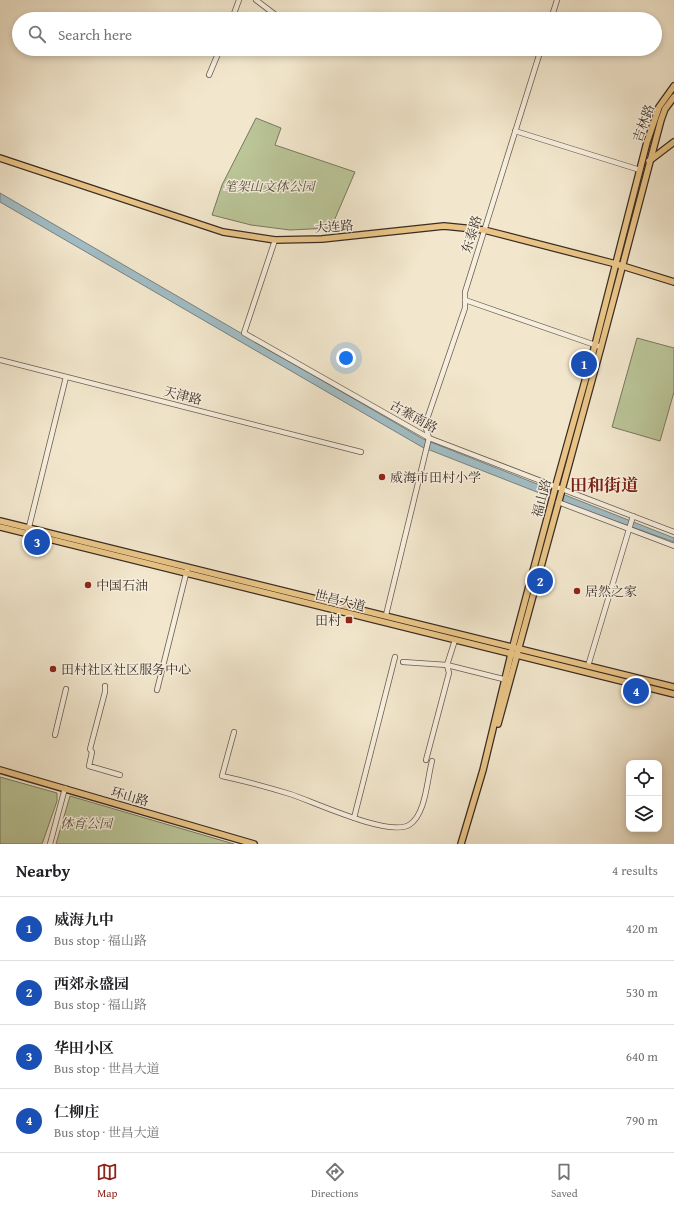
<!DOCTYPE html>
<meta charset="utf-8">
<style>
:root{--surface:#fff;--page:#f2f2f2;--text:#202124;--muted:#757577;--line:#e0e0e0;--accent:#8f2418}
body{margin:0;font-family:"Gentium Book Plus","Noto Serif SC",serif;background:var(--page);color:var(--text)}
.controls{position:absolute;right:12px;bottom:12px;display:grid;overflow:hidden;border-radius:8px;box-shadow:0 2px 6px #0003}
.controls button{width:36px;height:36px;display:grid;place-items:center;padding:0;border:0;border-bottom:1px solid var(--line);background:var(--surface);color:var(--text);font:20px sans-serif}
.you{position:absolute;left:346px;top:358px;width:14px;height:14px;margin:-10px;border:3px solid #fff;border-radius:50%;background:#1a73e8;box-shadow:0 0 0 6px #1a73e833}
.badge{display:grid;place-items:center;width:26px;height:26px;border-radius:50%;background:var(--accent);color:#fff;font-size:13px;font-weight:700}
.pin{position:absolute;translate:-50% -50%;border:2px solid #fff;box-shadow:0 1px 4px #0006}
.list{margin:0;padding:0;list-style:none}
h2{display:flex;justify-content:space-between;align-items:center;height:52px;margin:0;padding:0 16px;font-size:17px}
h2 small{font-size:13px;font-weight:400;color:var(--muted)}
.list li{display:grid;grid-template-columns:26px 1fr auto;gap:12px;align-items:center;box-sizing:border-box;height:64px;padding:0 16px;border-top:1px solid var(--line)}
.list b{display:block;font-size:15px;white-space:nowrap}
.list p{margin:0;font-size:13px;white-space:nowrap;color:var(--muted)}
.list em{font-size:13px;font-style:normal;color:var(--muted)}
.icon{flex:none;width:22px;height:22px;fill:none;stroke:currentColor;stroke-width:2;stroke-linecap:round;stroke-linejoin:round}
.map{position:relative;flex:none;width:674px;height:844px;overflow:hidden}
.search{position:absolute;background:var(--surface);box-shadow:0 2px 6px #0003;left:12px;right:12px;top:12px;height:44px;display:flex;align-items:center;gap:10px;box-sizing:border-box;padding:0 14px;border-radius:22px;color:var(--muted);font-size:15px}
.sheet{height:308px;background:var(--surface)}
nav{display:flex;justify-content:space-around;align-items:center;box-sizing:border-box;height:56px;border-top:1px solid var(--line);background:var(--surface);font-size:11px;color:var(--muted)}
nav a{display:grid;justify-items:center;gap:2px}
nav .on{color:var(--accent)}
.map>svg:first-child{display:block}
.green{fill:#bac598;stroke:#7a785e}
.water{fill:#a1bcc3;stroke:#778284}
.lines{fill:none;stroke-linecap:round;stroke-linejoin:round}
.minor-casing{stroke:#675b4f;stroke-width:6}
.major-casing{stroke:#392c25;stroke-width:8}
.minor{stroke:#f7efde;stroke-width:4.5}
.major{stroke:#e9c486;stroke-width:5.5}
.poi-dot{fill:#8f2418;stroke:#f7efde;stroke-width:1.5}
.labels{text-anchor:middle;stroke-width:3;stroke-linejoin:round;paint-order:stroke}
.street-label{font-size:13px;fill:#392c25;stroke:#f7efde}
.park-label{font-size:13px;font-style:italic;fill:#595242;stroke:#f7efde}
.poi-label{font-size:13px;fill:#392c25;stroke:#f7efde;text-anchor:start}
.district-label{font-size:17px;font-weight:bold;fill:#7a1f14;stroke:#f7efde}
</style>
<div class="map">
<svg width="674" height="844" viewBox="0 0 674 844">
<rect width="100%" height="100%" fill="#f2e7cd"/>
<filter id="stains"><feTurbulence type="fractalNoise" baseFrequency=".005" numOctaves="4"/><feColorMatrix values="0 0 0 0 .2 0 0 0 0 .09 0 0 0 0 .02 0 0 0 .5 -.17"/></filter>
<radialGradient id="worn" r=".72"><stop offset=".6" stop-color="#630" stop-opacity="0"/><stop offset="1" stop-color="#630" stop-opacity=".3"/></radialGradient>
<!-- green -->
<g class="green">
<path d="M 256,118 L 281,128 L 275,145 L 355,172 L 331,228 L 290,230 L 251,225 L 212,215 L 222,185 Z"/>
<path d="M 637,338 L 674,348 L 674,392 L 660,441 L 612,427 Z"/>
<path d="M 0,777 L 57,793 L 57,801 L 42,844 L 0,844 Z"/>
<path d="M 70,796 L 234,844 L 56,844 Z"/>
</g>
<!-- water -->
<path class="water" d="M 0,193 L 423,439 L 674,538 L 674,542 L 570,505 L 422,447 L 0,202 Z"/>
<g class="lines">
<defs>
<g id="minor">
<path d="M 256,0 L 281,19"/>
<path d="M 232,19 L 239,0"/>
<path d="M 551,19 L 557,0"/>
<path d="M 209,75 L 220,49"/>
<path d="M 515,131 L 640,170"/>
<path d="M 275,240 L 244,333 L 429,438 L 674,532"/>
<path d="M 465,300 L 598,346"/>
<path d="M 0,360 L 361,452"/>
<path d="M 425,425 L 465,308 L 465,292 L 541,49"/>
<path d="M 558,502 L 674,546"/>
<path d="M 28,531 L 66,377"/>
<path d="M 386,615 L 429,438 L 425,425"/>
<path d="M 403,662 L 447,665 L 507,680"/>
<path d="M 588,666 L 633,516"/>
<path d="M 105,686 L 105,692 L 90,749 L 92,752 L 89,766 L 120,775"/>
<path d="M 157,690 L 187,570"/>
<path d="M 234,732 L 222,776 C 245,781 267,787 290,794 C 312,801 388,837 409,825 C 426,815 427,779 432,761"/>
<path d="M 55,735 L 66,689"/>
<path d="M 426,760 L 449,673 L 447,665 L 455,640"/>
<path d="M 354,818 L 395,657"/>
<path d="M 50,844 L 65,788"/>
</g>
<g id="major">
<path d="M 0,158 L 223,232 L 275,240 L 322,239 L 444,226 L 484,230 L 616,264 L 674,282"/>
<path d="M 649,161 L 674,142"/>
<path d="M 0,521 L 674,687"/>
<path d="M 0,527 L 674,694"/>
<path d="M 498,724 L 601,347 L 661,120 L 665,109 L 674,97"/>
<path d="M 0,770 L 254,844"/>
<path d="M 461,844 L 483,770 L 513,646 L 556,485 L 595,345 L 647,142 L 659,107 L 674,86"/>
</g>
</defs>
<!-- minor casing -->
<use href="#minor" class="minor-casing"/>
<!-- major casing -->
<use href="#major" class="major-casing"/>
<!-- minor -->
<use href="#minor" class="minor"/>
<!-- major -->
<use href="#major" class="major"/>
</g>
<!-- markers -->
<g class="poi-dot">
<circle cx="382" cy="477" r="4"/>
<circle cx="88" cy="585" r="4"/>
<circle cx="577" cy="591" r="4"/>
<rect x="345" y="616" width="8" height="8" rx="2"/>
<circle cx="53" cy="669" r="4"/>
</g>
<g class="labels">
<!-- street labels -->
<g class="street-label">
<text transform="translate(643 123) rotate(-70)" y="5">吉林路</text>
<text transform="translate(334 226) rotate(-4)" y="5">大连路</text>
<text transform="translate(471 234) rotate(-73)" y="5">东泰路</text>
<text transform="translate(183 395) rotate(14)" y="5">天津路</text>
<text transform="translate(414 416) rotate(29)" y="5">古寨南路</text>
<text transform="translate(541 498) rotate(-75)" y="5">福山路</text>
<text transform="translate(340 600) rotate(14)" y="5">世昌大道</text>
<text transform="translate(130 796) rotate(16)" y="5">环山路</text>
</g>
<!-- park labels -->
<g class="park-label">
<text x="269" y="191">笔架山文体公园</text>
<text x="86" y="828">体育公园</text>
</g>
<!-- poi labels -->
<g class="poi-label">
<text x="390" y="482">威海市田村小学</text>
<text x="96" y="590">中国石油</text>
<text x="585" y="596">居然之家</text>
<text x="341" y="625" text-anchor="end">田村</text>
<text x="61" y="674">田村社区社区服务中心</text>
</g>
<!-- district labels -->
<g class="district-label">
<text x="604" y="491">田和街道</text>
</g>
</g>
<rect width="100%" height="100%" filter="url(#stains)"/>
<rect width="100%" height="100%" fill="url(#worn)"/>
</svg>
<div class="controls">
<button><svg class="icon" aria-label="locate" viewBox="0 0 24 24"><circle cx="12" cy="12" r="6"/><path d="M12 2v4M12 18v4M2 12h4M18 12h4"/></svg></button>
<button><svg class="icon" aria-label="layers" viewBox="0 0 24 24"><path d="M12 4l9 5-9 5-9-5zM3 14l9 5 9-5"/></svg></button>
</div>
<div class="you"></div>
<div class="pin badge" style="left:584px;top:364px;background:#1a4fb4">1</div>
<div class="pin badge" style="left:540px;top:581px;background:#1a4fb4">2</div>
<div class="pin badge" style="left:37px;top:542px;background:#1a4fb4">3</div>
<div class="pin badge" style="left:636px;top:691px;background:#1a4fb4">4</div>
<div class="search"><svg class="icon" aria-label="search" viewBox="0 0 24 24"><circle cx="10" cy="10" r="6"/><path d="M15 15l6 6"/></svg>Search here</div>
</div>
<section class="sheet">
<h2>Nearby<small>4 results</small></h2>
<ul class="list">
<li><span class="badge" style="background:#1a4fb4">1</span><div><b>威海九中</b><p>Bus stop · 福山路</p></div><em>420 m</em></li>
<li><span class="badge" style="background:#1a4fb4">2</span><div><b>西郊永盛园</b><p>Bus stop · 福山路</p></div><em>530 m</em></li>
<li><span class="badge" style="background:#1a4fb4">3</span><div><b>华田小区</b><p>Bus stop · 世昌大道</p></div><em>640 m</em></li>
<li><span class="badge" style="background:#1a4fb4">4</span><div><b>仁柳庄</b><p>Bus stop · 世昌大道</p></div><em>790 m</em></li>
</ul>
</section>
<nav>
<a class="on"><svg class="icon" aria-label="map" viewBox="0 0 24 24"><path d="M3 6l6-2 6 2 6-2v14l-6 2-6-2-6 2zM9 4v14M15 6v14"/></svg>Map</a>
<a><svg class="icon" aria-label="directions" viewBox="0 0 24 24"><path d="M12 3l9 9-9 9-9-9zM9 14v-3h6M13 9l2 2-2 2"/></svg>Directions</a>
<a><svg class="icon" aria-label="saved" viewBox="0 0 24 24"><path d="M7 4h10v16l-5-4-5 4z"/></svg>Saved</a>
</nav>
